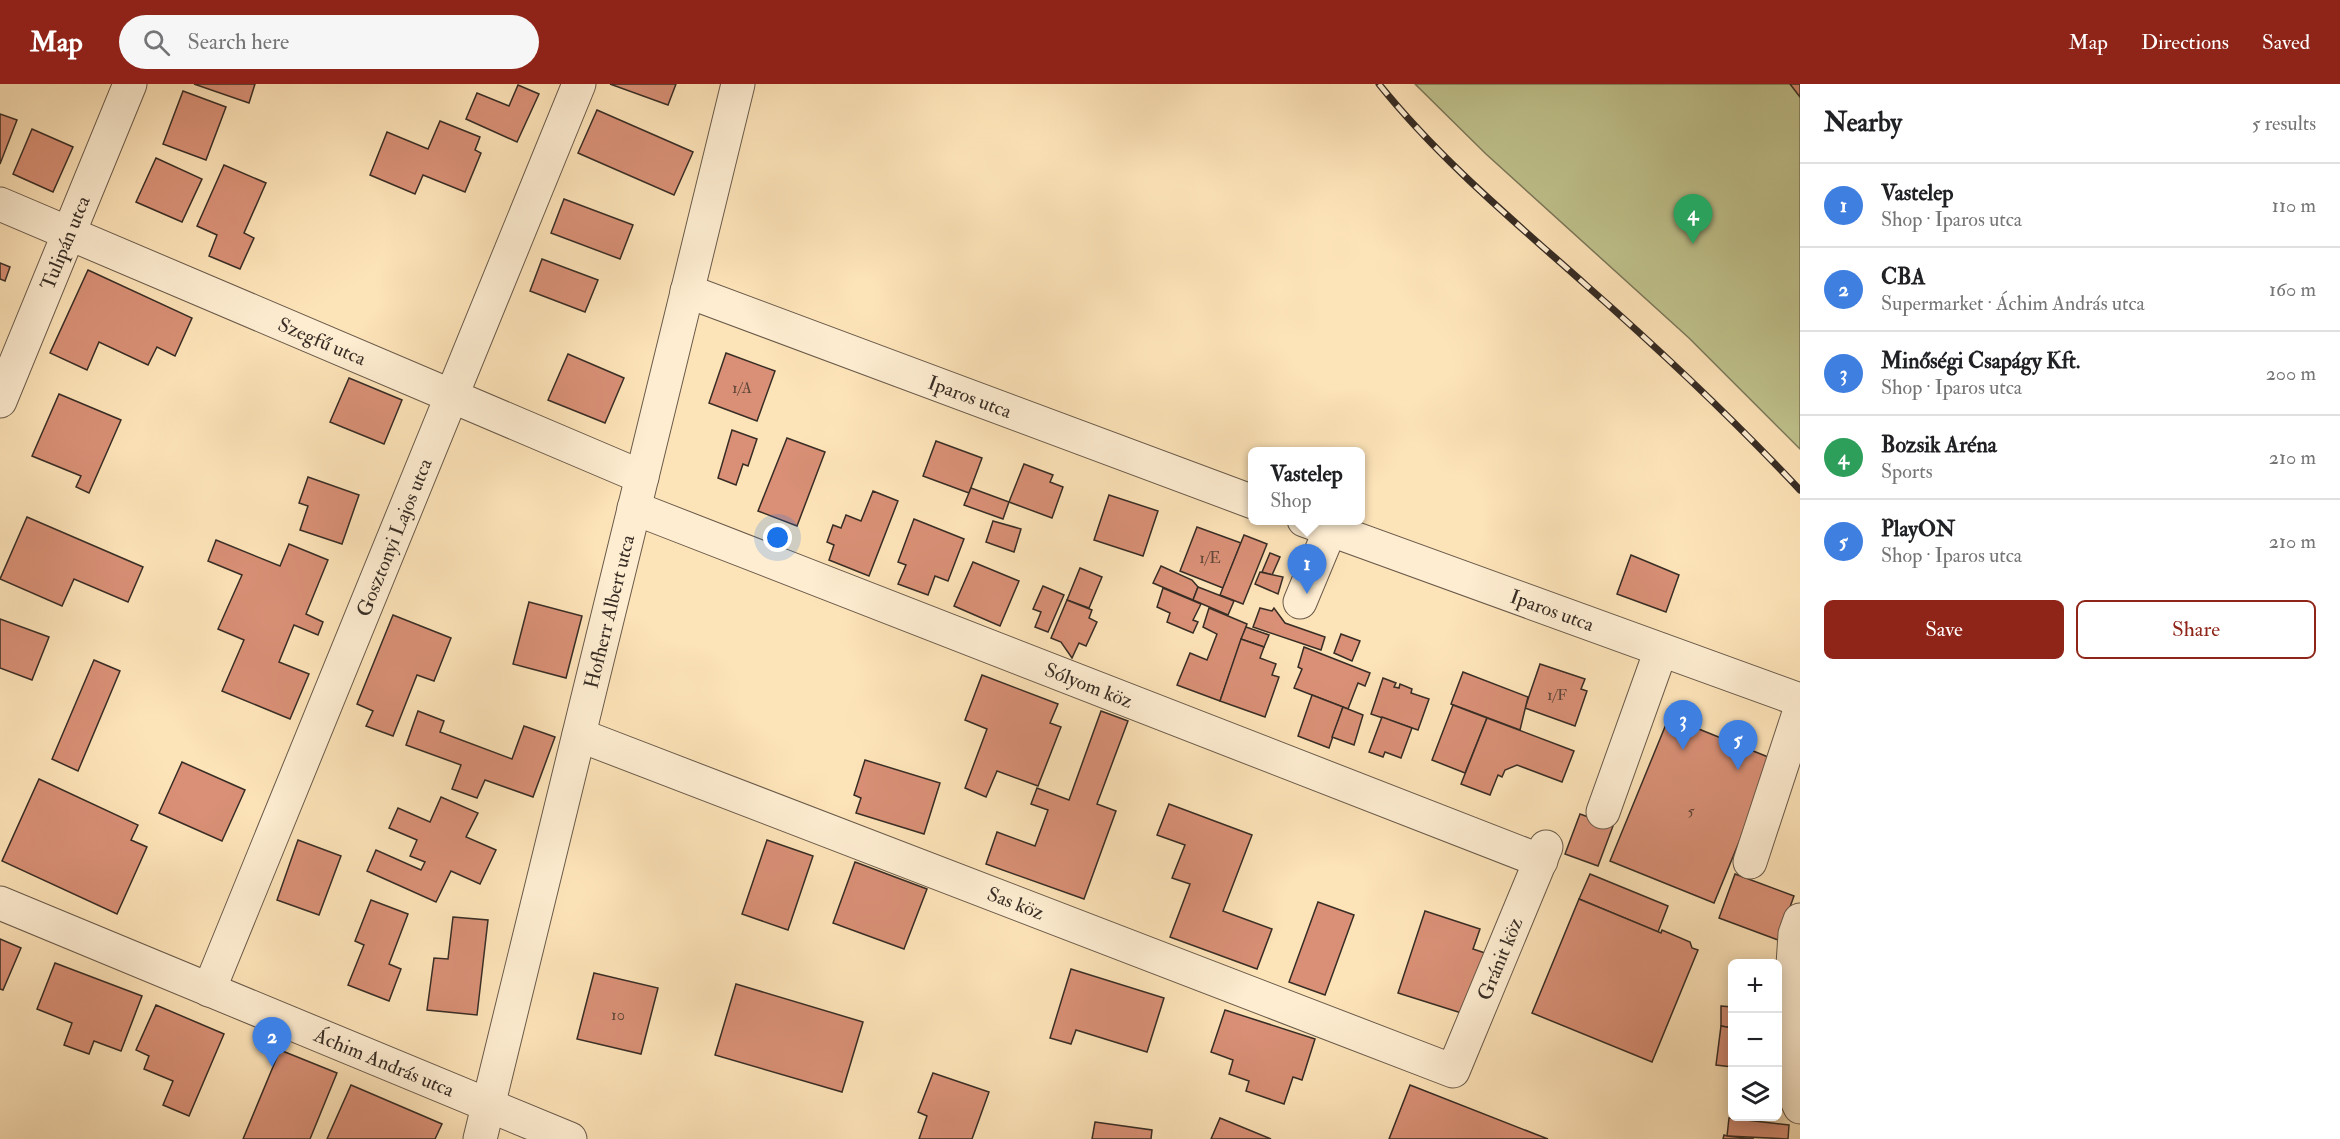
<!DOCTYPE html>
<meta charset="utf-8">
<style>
:root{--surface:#fff;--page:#f6f6f6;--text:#202124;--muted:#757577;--line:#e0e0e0;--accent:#8f2418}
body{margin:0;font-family:"IM FELL Double Pica",serif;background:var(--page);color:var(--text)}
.controls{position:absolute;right:18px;bottom:18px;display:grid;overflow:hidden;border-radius:9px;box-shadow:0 3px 15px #0003}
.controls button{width:54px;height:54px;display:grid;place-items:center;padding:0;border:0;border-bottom:2px solid var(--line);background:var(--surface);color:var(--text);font:30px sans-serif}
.you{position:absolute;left:778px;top:454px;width:21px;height:21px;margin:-15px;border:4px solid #fff;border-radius:50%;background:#1a73e8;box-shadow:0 0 0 9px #1a73e833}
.badge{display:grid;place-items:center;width:39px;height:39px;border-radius:50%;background:var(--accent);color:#fff;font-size:20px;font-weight:700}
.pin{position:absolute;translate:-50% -50px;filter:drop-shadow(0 2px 3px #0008)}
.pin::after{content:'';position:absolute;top:32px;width:21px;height:18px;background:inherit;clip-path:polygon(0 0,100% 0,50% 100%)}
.popup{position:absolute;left:1248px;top:363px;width:117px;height:78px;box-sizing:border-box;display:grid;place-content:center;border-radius:9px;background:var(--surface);filter:drop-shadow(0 2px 4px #0005);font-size:20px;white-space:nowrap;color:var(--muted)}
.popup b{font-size:22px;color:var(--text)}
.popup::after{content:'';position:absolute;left:50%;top:100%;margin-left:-12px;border:12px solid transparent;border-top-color:var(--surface)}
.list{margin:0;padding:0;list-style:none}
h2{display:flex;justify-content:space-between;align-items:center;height:78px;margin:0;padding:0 24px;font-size:26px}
h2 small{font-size:20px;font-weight:400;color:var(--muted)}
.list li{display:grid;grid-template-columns:39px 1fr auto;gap:18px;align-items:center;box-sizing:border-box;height:84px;padding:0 24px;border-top:2px solid var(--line)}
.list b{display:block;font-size:22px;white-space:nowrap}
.list p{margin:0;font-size:20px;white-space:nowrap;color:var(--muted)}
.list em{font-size:20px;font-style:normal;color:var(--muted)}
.actions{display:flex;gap:12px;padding:18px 24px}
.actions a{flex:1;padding:14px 0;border:2px solid var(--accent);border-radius:9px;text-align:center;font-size:21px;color:var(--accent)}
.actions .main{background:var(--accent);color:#fff}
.icon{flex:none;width:33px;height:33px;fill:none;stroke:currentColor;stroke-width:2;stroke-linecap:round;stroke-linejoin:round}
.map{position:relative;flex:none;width:1800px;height:1055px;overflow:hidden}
header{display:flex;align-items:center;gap:36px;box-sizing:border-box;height:84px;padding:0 30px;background:var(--accent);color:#fff}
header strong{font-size:28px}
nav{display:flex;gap:33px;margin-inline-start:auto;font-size:21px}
.search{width:420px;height:54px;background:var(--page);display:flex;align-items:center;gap:15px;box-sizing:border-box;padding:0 21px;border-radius:33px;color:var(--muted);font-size:22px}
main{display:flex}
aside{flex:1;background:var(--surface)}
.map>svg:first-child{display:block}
.green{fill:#c0c38e;stroke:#7c785a;stroke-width:1.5}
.building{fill:#d99076;stroke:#382d25;stroke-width:1.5}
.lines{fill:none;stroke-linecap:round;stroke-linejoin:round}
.minor-casing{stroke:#695a4a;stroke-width:35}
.minor{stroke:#feedd1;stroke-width:33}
.rail-casing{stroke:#382d25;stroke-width:7}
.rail{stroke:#feedd1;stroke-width:4.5;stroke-dasharray:14;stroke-linecap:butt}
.labels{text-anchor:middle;stroke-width:5;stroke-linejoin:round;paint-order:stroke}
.number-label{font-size:16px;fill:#604639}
.street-label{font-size:20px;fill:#382d25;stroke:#feedd1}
</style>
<header>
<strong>Map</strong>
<div class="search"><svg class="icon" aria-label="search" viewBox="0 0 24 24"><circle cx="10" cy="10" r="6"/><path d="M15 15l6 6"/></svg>Search here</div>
<nav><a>Map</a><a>Directions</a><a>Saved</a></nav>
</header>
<main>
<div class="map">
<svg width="1800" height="1055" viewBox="0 0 1800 1055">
<rect width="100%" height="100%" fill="#fde3b8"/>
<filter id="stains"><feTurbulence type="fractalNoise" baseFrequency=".00333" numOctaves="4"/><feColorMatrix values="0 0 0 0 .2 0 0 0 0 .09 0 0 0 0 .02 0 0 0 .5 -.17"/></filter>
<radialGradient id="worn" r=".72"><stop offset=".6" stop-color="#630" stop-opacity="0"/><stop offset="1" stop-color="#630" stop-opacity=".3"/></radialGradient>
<!-- green -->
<path class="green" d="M 1415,0 L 1800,0 L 1800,365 L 1689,254 L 1486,70 Z"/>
<!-- building -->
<g class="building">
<path d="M 194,0 L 255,0 L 249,19 Z"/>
<path d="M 610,0 L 676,0 L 668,21 Z"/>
<path d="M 1790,0 L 1800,0 L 1800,13 Z"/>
<path d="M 518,1 L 539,10 L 517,58 L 466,35 L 477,9 L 509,22 Z"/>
<path d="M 183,7 L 226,23 L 206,76 L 163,60 Z"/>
<path d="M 597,26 L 693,68 L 674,111 L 578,69 Z"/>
<path d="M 0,30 L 17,36 L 0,80 Z"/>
<path d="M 440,37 L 480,53 L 475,66 L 481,69 L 465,108 L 423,91 L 415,110 L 370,91 L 387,48 L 428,65 Z"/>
<path d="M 32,45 L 73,63 L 53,108 L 13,90 Z"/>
<path d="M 156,74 L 202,95 L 182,138 L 136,118 Z"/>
<path d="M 224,81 L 266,99 L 244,149 L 254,154 L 240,185 L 209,172 L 217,151 L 197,142 Z"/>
<path d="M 564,115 L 633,141 L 620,175 L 551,149 Z"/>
<path d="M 542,175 L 598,196 L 585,228 L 530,207 Z"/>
<path d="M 0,179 L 10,183 L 5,197 L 0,195 Z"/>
<path d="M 88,186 L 192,234 L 175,272 L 157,263 L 148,281 L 99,258 L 87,286 L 50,269 Z"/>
<path d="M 726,269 L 775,287 L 757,337 L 709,319 Z"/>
<path d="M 568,270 L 624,294 L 605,339 L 548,316 Z"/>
<path d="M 349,294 L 402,316 L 384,360 L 330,338 Z"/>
<path d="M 59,310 L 121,336 L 89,409 L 76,403 L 81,392 L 32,372 Z"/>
<path d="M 732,346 L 757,355 L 748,382 L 743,380 L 736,401 L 718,394 Z"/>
<path d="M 787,354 L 825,368 L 797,442 L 758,427 Z"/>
<path d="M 936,357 L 982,374 L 969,409 L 923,392 Z"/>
<path d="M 1024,380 L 1053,391 L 1050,398 L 1063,403 L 1052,434 L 1009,418 Z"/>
<path d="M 308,393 L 359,411 L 342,460 L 300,446 L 308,422 L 299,419 Z"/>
<path d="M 971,404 L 1009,418 L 1003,435 L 964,421 Z"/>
<path d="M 873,407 L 898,417 L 869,492 L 829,476 L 834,461 L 827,458 L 833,441 L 841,444 L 846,431 L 861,437 Z"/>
<path d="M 1109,411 L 1158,427 L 1143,472 L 1094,456 Z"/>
<path d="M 27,433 L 143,483 L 128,518 L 74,495 L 62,522 L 0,495 Z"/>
<path d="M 914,435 L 964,455 L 948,497 L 935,492 L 928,511 L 898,500 L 906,481 L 898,478 Z"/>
<path d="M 993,437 L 1021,445 L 1014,468 L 986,458 Z"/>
<path d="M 1197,443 L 1241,459 L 1223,504 L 1180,487 Z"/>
<path d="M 1244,451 L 1267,460 L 1243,520 L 1220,511 Z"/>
<path d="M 216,456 L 280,482 L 289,460 L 328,476 L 306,530 L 323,538 L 318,551 L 294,541 L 279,578 L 309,590 L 290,635 L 222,607 L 244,556 L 218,545 L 242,491 L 208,477 Z"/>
<path d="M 1270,469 L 1280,473 L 1272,491 L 1262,488 Z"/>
<path d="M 1631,471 L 1679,491 L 1666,528 L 1617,510 Z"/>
<path d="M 973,478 L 1019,497 L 1000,542 L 954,522 Z"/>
<path d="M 1161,482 L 1192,496 L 1198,503 L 1193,516 L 1153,499 Z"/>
<path d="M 1080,484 L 1102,493 L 1089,524 L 1067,516 Z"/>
<path d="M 1260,488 L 1283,493 L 1278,510 L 1255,500 Z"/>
<path d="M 1043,502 L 1064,511 L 1048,548 L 1035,543 L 1041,528 L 1033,525 Z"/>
<path d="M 1198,503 L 1234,517 L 1228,531 L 1193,516 Z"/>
<path d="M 1163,504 L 1201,520 L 1193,536 L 1198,538 L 1193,549 L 1167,538 L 1170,529 L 1157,523 Z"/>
<path d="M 1067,516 L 1092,526 L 1089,534 L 1097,538 L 1086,562 L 1079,559 L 1072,574 L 1061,558 L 1051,554 Z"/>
<path d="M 529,518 L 582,532 L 566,594 L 513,580 Z"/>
<path d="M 1209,524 L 1247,540 L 1220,617 L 1177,601 L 1190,569 L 1207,576 L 1217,550 L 1203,543 Z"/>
<path d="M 1260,524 L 1272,527 L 1274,524 L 1285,539 L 1325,553 L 1321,566 L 1253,543 Z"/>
<path d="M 393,531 L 451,554 L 434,597 L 417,591 L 393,652 L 366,642 L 373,627 L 357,620 Z"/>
<path d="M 0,535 L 49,553 L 32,596 L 0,584 Z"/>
<path d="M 1246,543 L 1269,551 L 1264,563 L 1241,555 Z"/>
<path d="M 1341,550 L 1360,557 L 1352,577 L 1334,569 Z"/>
<path d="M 1241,555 L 1264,563 L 1260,574 L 1276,580 L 1272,591 L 1279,593 L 1265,633 L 1220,617 Z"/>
<path d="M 1304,563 L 1370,589 L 1365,602 L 1358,599 L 1348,625 L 1294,604 L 1302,585 L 1298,583 Z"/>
<path d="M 94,576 L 120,587 L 78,687 L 52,675 Z"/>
<path d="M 1540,580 L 1585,595 L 1581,605 L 1587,607 L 1575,642 L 1525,624 Z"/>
<path d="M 1463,588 L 1528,613 L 1520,646 L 1451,620 Z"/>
<path d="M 982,591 L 1058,620 L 1050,639 L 1061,643 L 1038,702 L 997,687 L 986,713 L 965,704 L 987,645 L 965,636 Z"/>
<path d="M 1383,594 L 1396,599 L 1394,603 L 1399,604 L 1400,600 L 1412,605 L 1411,609 L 1429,615 L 1418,646 L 1371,630 Z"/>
<path d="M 1312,611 L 1343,623 L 1329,664 L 1298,652 Z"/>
<path d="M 1453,621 L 1487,634 L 1465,689 L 1432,676 Z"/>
<path d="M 1343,623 L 1363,631 L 1354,661 L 1332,653 Z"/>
<path d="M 418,627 L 444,637 L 440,648 L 512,675 L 524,642 L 555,653 L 533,713 L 485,696 L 477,714 L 452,705 L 461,681 L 406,661 Z"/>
<path d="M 1101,627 L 1128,637 L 1097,720 L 1116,727 L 1084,815 L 986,780 L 997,748 L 1035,762 L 1048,726 L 1031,720 L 1037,704 L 1069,716 Z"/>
<path d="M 1382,633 L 1412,644 L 1401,674 L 1385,668 L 1383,673 L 1369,668 Z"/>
<path d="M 1669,633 L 1773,675 L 1714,819 L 1610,777 Z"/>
<path d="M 1487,634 L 1574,667 L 1562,698 L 1517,681 L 1505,686 L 1502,693 L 1498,691 L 1490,711 L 1461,700 Z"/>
<path d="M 865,676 L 940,699 L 924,750 L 856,729 L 861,714 L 854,711 Z"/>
<path d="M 182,678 L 245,706 L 222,757 L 159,729 Z"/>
<path d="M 39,695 L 138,741 L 131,756 L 147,763 L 117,830 L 2,777 Z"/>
<path d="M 441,713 L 478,729 L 466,753 L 496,766 L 480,800 L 451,787 L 436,818 L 367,787 L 376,766 L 421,786 L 425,778 L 410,772 L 417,756 L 389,744 L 398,724 L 430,738 Z"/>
<path d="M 1169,720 L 1252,751 L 1223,827 L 1272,845 L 1257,885 L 1170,853 L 1190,800 L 1172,794 L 1185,761 L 1157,751 Z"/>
<path d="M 1580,730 L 1613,742 L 1598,782 L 1565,770 Z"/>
<path d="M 298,756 L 341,772 L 319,831 L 277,816 Z"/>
<path d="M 767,756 L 813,772 L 788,846 L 742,830 Z"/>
<path d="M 855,778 L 927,805 L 904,865 L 833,839 Z"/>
<path d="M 1590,790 L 1668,822 L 1658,848 L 1579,815 Z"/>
<path d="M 1735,790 L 1794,812 L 1778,856 L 1719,834 Z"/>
<path d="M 1579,815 L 1661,849 L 1662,846 L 1690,858 L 1692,864 L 1698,866 L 1652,978 L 1532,929 Z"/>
<path d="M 371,816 L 408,830 L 389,880 L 401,885 L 389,917 L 348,901 L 364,861 L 355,857 Z"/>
<path d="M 1318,818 L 1354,831 L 1325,911 L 1289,898 Z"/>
<path d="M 1425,827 L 1480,845 L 1473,865 L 1491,871 L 1471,932 L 1398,909 Z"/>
<path d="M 453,833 L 488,836 L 477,931 L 427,926 L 434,874 L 448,875 Z"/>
<path d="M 0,855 L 21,864 L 3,906 L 0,905 Z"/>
<path d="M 55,879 L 142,912 L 121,967 L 94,957 L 89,970 L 64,961 L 72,939 L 37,925 Z"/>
<path d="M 1071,885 L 1164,914 L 1147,968 L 1076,946 L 1071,960 L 1050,954 Z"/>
<path d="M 594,889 L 658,904 L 641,970 L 577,955 Z"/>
<path d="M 736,900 L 863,938 L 842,1008 L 715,971 Z"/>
<path d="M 156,921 L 224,950 L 189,1032 L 163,1021 L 173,997 L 144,985 L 149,972 L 136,966 Z"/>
<path d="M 1721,922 L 1732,923 L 1732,944 L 1721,942 Z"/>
<path d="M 1225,926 L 1315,955 L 1302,996 L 1293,993 L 1284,1020 L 1246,1007 L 1249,997 L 1229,990 L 1233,976 L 1211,968 Z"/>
<path d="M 1721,942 L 1732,944 L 1732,983 L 1716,981 Z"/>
<path d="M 280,966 L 337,989 L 310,1055 L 243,1055 Z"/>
<path d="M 933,989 L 989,1008 L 972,1055 L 919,1055 L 927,1032 L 918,1028 Z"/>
<path d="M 351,1001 L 442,1040 L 435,1055 L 327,1055 Z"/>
<path d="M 1410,1001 L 1530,1048 L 1548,1055 L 1389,1055 Z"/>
<path d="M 1220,1034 L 1271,1055 L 1211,1055 Z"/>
<path d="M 1729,1034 L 1789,1041 L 1788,1055 L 1727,1052 Z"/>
<path d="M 1095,1038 L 1152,1046 L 1151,1055 L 1092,1055 Z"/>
<path d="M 1724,1051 L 1727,1052 L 1754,1055 L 1723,1055 Z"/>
</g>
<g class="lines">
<defs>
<g id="minor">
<path id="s1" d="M 0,120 L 642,393"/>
<path id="s2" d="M 687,207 L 1253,418"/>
<path id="s3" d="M 0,317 L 130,0"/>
<path id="s4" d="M 634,424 L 1541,777"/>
<path id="s5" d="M 1304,436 L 1800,616"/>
<path d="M 1300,518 L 1330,446"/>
<path id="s6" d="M 579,651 L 1453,987 L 1546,763"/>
<path d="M 1603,728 L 1661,566"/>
<path d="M 1750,778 L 1800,626"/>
<path id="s7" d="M 0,819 L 570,1055"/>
<path d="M 1800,836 L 1795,850 L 1790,927 L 1791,1003 L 1800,1023"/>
<path id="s8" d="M 209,906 L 579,0"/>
<path id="s9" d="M 480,1055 L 738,0"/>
</g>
</defs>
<!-- minor casing -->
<use href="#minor" class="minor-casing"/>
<!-- minor -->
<use href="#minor" class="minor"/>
<defs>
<path id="rail" d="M 1379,0 C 1439,75 1515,138 1587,202 C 1661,267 1733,335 1800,406"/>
</defs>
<!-- rail casing -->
<use href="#rail" class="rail-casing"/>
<!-- rail -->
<use href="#rail" class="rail"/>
</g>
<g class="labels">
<!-- number labels -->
<g class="number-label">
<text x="742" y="309">1/A</text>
<text x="1210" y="479">1/E</text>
<text x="1557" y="616">1/F</text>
<text x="1691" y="732">5</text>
<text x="618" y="936">10</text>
</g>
<!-- street labels -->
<g class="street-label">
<text dy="7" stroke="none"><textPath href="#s3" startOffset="171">Tulipán utca</textPath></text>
<text dy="7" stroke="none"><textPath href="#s1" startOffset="350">Szegfű utca</textPath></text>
<text dy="7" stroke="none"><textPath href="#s2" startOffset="302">Iparos utca</textPath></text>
<text dy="7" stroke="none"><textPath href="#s8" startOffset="489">Gosztonyi Lajos utca</textPath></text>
<text dy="7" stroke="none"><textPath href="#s9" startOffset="543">Hofherr Albert utca</textPath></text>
<text dy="7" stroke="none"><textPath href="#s5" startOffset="264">Iparos utca</textPath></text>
<text dy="7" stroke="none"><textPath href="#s4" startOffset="488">Sólyom köz</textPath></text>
<text dy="7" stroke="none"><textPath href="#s6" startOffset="468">Sas köz</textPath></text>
<text dy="7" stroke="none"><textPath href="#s6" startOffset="1058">Gránit köz</textPath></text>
<text dy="7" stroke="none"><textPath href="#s7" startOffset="416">Áchim András utca</textPath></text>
</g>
</g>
<rect width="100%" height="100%" filter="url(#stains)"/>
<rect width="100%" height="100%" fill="url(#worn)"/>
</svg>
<div class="controls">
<button>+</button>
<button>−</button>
<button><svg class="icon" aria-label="layers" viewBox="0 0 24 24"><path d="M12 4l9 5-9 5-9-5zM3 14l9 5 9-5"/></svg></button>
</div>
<div class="you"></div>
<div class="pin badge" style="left:1307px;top:510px;background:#3f7fe0">1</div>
<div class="popup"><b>Vastelep</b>Shop</div>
<div class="pin badge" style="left:272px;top:983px;background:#3f7fe0">2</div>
<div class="pin badge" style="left:1683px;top:666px;background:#3f7fe0">3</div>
<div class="pin badge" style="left:1693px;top:160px;background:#2e9e5b">4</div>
<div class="pin badge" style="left:1738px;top:686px;background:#3f7fe0">5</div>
</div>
<aside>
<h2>Nearby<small>5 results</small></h2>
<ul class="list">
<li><span class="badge" style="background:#3f7fe0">1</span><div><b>Vastelep</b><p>Shop · Iparos utca</p></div><em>110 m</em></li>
<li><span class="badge" style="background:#3f7fe0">2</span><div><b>CBA</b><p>Supermarket · Áchim András utca</p></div><em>160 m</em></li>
<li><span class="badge" style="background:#3f7fe0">3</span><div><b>Minőségi Csapágy Kft.</b><p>Shop · Iparos utca</p></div><em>200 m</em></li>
<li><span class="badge" style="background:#2e9e5b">4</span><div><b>Bozsik Aréna</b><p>Sports</p></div><em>210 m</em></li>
<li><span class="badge" style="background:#3f7fe0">5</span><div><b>PlayON</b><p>Shop · Iparos utca</p></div><em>210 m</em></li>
</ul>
<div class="actions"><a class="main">Save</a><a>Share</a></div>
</aside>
</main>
